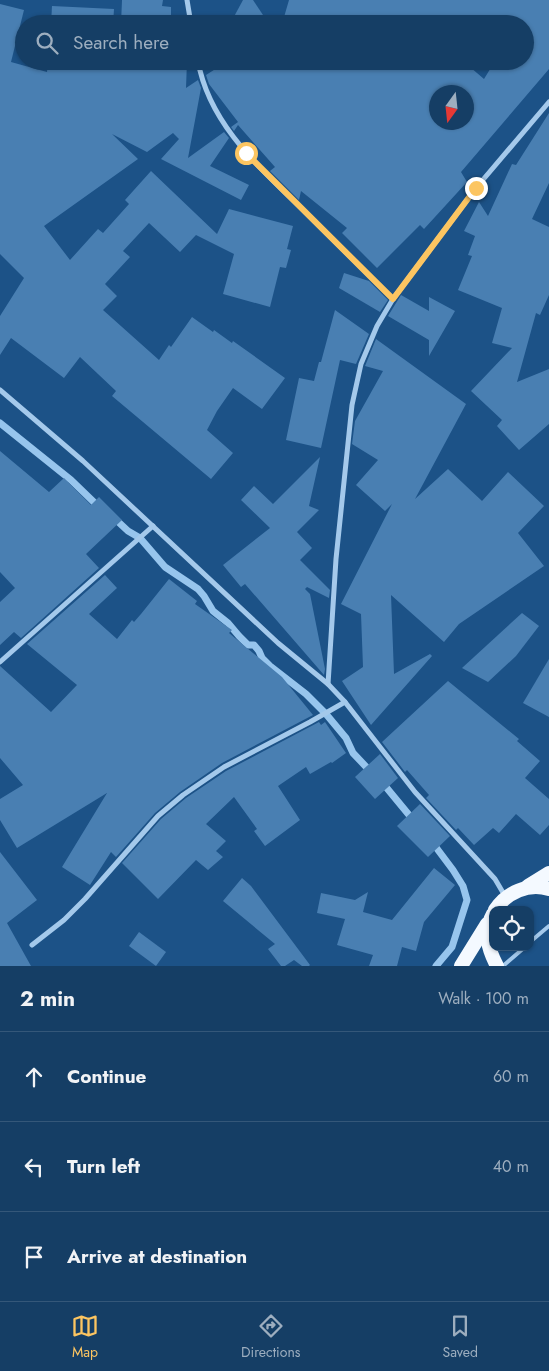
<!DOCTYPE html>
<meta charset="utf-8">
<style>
:root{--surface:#153e65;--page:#1e456b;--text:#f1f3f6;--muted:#9daebf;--line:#345779;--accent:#fcc561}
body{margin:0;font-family:Jost,sans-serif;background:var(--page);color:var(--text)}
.controls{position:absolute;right:15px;bottom:15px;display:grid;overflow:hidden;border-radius:10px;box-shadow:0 1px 4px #0004}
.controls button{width:45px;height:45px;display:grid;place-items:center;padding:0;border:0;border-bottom:1px solid var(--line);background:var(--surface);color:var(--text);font:25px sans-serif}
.compass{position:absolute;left:429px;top:85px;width:45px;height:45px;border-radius:50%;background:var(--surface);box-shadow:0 1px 4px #0004;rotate:195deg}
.stop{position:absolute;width:15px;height:15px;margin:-11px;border:4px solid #fcc561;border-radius:50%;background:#fff}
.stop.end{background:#fcc561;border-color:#fff;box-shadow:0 1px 5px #0008}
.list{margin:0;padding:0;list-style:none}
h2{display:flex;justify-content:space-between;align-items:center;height:65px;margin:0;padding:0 20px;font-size:21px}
h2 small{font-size:16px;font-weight:400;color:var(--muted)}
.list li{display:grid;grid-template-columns:32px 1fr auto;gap:15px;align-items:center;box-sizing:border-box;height:90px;padding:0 20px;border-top:1px solid var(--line)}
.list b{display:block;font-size:19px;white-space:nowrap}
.list em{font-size:16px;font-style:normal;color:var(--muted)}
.icon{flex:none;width:28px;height:28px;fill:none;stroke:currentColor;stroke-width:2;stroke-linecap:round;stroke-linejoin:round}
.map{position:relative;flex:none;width:549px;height:966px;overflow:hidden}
.search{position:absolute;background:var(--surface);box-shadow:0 1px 4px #0004;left:15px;right:15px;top:15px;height:55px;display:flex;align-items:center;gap:12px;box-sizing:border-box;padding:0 18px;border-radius:28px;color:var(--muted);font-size:19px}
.sheet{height:335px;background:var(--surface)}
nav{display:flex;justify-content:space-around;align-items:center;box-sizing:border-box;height:70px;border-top:1px solid var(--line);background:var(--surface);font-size:14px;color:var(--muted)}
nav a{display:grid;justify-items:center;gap:2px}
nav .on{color:var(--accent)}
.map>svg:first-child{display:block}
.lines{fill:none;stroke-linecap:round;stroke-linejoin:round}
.stream{stroke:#97c5ed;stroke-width:7}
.building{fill:#497fb2;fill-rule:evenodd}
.service{stroke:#a4c9eb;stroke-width:4}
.minor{stroke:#a4c9eb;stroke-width:5}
.trunk{stroke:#f4f9ff;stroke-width:14}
.route{stroke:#fcc561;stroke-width:6}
</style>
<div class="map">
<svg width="549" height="966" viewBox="0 0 549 966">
<rect width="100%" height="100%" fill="#1c5287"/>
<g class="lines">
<!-- stream -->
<g class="stream">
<path d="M 0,423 L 71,480 L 100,508"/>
<path d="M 113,517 L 128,531 L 140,538 L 165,567 L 198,589 L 204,596 L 213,611 L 228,623 L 239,636 L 248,645 L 254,645 L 259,651 L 262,658 L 270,666 L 306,694 L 326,714 L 346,738 L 353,753 L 371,772"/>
<path d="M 381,781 L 414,821"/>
<path d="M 432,842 L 453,870 L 463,886 L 467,900 L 452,947 L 436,966"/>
</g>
</g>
<!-- building -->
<g class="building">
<path d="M 122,0 L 163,0 L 162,6 L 171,7 L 171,24 L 121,24 Z"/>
<path d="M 243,0 L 253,0 L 269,24 L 230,24 Z"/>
<path d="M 289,0 L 549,0 L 549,69 L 461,172 L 467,182 L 424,229 L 420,225 L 377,268 L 342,233 L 347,228 L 301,191 L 299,200 L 270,171 L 275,167 L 238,125 L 234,131 L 231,127 L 238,122 L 209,84 L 206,75 L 228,61 L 284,61 L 290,70 L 308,61 L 463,61 L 484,79 L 495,61 L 525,61 L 525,24 L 488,24 L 468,16 L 467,22 L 448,16 L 447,19 L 436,16 L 434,24 L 282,24 ZM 436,92 L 466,92 L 466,122 L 436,122 Z"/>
<path d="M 0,4 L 24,10 L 11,62 L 47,72 L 48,61 L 187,61 L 186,88 L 198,80 L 201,88 L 188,158 L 224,132 L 229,138 L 210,166 L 249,185 L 241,200 L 161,159 L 179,139 L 173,133 L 147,152 L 112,134 L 138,159 L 44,226 L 70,260 L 98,229 L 103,233 L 129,204 L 125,200 L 151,171 L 217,234 L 229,209 L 293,226 L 287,249 L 291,250 L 286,268 L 280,267 L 270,307 L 223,294 L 234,254 L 196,235 L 180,252 L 149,223 L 123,251 L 130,257 L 105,284 L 117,296 L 103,310 L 159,360 L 169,345 L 171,347 L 192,317 L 213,332 L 214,330 L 232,343 L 233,341 L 285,378 L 262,409 L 233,388 L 217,411 L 207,430 L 233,453 L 211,479 L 112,396 L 116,391 L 80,357 L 64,378 L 11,338 L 0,355 L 0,316 L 24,278 L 0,254 Z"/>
<path d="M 52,6 L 114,9 L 113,24 L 51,24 Z"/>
<path d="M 549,113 L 549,183 L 532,219 L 549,227 L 549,295 L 540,315 L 536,313 L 517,382 L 549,369 L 549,424 L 519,450 L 497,426 L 502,420 L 471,391 L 512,348 L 492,343 L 502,308 L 458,290 L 472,256 L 468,255 L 475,236 L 464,231 L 479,202 L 488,216 L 512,164 L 516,165 Z"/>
<path d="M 344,273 L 369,281 L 388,300 L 380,312 L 339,288 Z"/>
<path d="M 401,295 L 429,311 L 429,297 L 455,311 L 429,356 L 429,340 L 388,316 Z"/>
<path d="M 335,310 L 369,334 L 356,364 L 340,360 L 321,448 L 286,440 L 299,378 L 314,381 L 319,362 L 321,362 Z"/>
<path d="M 376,339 L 466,404 L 415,499 L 448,469 L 482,501 L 508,472 L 544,506 L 518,533 L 544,566 L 459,624 L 444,642 L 391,595 L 394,674 L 430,654 L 432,656 L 371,725 L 342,681 L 363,667 L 361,614 L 341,604 L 392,504 L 385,511 L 356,485 L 378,460 L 352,444 L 355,421 L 383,371 L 365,366 Z"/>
<path d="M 0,451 L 49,492 L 64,478 L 91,505 L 99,497 L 122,520 L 86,554 L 99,568 L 21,638 L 14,632 L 0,645 L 0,602 L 15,588 L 0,572 Z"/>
<path d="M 320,457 L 309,506 L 319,510 L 297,532 L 312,548 L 300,560 L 330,590 L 329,598 L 307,587 L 305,589 L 310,594 L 325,669 L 324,675 L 245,584 L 241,587 L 223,565 L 270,528 L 241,500 L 254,486 L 273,504 Z"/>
<path d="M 105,575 L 117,588 L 89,614 L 117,639 L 132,620 L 134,622 L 141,614 L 169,579 L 197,601 L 195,604 L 232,630 L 229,633 L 282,677 L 313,715 L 222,763 L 180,792 L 155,813 L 116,857 L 111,852 L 90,885 L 62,867 L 107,793 L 17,848 L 0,820 L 0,799 L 23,785 L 0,758 L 0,666 L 51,712 L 77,685 L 27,644 Z"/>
<path d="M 522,613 L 539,626 L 516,656 L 488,682 L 462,668 Z"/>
<path d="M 549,659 L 549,717 L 523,703 Z"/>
<path d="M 448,681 L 519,739 L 517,741 L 540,761 L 525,778 L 549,799 L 549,825 L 540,835 L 516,814 L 499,833 L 493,828 L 474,845 L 458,828 L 456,830 L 426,798 L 429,795 L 407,770 L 405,772 L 382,742 Z"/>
<path d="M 319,722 L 321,725 L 325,722 L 346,753 L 332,763 L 331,762 L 310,774 L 306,767 L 278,786 L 300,820 L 265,846 L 254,831 L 257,829 L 234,797 L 206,824 L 226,841 L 216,851 L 223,857 L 208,870 L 196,860 L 158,899 L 122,863 L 161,819 L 186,798 L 226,771 Z"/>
<path d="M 380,754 L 398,778 L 375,799 L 355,777 Z"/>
<path d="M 420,804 L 450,836 L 428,857 L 397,826 Z"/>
<path d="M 0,852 L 37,900 L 7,923 L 31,966 L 0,966 Z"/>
<path d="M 434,868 L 455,885 L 424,922 L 416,951 L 402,947 L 397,966 L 369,966 L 373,955 L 337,945 L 345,919 L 317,913 L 321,893 L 355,900 L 368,892 L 363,912 L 392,920 Z"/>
<path d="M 242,878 L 251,886 L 310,965 L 309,966 L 302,966 L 294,960 L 285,966 L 281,966 L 268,949 L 275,944 L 223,901 Z"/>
<path d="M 139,932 L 166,952 L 156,966 L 129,946 Z"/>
</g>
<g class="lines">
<!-- service -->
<g class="service">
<path d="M 530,942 L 549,926"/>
<path d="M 503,966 L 525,947"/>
</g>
<!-- minor -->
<g class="minor">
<path d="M 187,0 L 191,24"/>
<path d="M 198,61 C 209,124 260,168 303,210 C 333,240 363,269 393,299"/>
<path d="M 0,390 L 83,461 L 278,643 L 328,684 L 345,702 L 415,792 L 495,879 L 505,896"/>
<path d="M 0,662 L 153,526"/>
<path d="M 328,684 L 336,559 L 352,405 L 361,364 L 377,326 L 393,299 L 476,188 L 549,102"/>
<path d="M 32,945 L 64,920 L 85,899 L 158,816 L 183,795 L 224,767 L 310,722 L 345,702"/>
</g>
<!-- trunk -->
<g class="trunk">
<path d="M 528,886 L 549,873"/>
<path d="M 495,910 C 507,892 528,883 549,889"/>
<path d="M 493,914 C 483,932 488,949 497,966"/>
<path d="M 461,966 L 487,924"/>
</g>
</g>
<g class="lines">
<!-- route -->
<path class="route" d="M 246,153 L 393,299 L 476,188"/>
</g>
</svg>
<div class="controls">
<button><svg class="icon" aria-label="locate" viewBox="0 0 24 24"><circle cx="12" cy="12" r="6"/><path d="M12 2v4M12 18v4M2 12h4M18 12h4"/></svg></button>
</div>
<svg class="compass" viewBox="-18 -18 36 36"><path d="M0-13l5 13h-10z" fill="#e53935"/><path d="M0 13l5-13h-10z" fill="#9daebf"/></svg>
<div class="stop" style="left:246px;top:153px"></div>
<div class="stop end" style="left:476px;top:188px"></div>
<div class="search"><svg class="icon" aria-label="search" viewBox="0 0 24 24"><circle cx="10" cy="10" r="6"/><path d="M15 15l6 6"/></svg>Search here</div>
</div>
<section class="sheet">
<h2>2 min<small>Walk · 100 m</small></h2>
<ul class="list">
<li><svg class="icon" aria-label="ahead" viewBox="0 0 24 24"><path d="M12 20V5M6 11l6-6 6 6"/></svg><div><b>Continue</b></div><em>60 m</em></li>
<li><svg class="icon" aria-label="left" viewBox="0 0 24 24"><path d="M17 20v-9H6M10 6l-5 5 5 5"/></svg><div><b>Turn left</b></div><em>40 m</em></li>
<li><svg class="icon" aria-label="arrive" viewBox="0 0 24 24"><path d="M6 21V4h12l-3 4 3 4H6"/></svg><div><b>Arrive at destination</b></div></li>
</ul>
</section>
<nav>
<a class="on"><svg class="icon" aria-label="map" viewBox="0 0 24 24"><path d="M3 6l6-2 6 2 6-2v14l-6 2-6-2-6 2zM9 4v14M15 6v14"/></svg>Map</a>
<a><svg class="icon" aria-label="directions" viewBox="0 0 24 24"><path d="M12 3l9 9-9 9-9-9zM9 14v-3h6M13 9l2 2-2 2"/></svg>Directions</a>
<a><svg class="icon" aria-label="saved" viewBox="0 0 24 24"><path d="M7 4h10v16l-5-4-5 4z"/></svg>Saved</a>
</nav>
